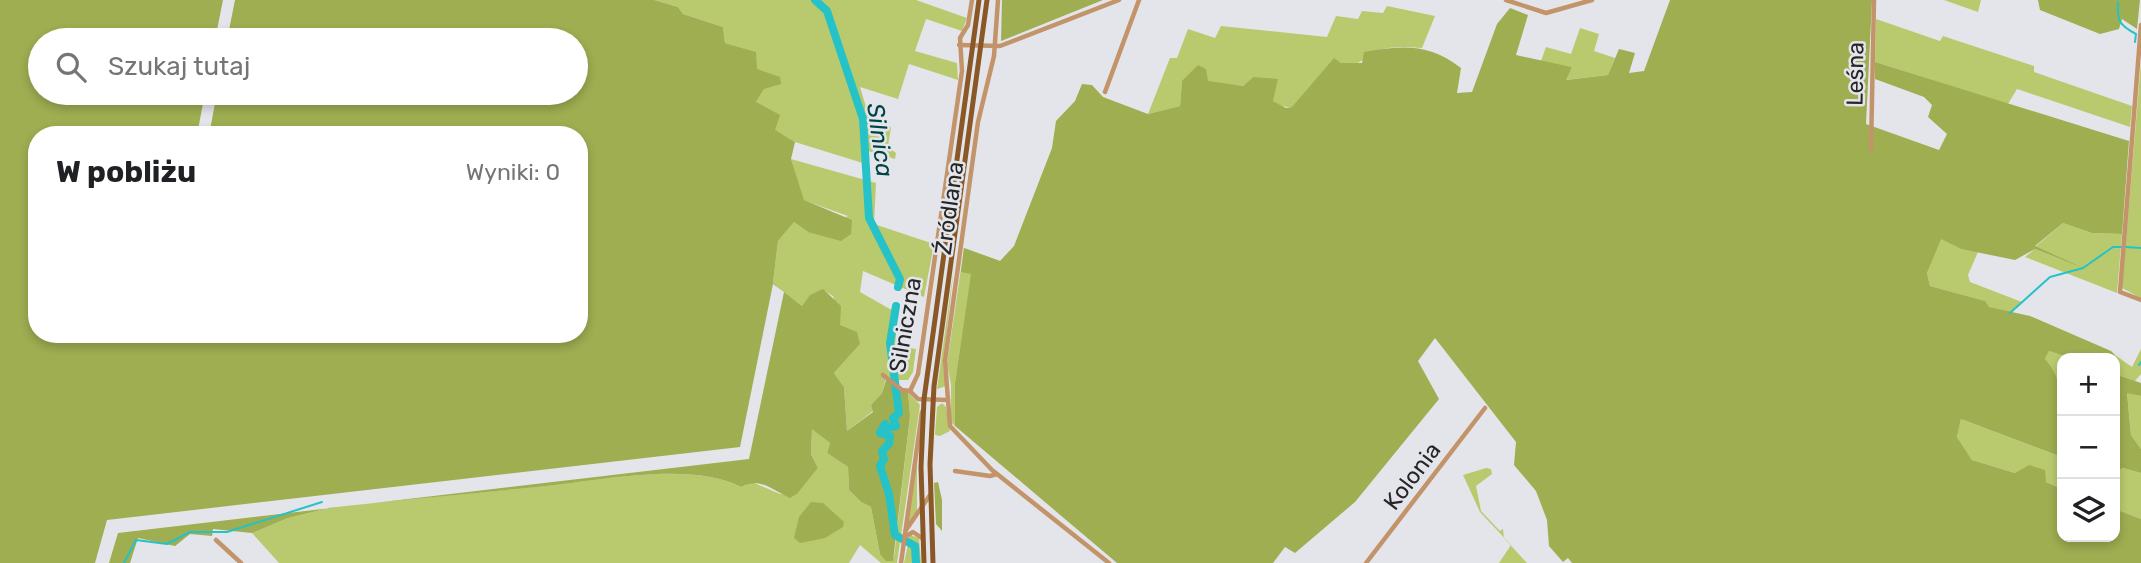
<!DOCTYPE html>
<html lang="pl">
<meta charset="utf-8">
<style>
:root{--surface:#fff;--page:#f6f6f6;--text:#202124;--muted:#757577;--line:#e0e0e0}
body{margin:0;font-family:Rubik,sans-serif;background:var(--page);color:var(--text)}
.controls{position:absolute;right:21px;bottom:21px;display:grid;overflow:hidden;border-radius:14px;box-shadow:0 4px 10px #0003}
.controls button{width:63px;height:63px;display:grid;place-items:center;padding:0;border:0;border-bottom:2px solid var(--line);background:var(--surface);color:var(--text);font:35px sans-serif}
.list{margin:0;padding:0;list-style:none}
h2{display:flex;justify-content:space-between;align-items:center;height:91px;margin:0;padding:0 28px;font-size:30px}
h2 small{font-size:23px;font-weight:400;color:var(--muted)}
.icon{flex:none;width:38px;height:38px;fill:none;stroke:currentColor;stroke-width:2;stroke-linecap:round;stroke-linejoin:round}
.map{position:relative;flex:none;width:2141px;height:563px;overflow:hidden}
.search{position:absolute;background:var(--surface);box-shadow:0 4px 10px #0003;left:28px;top:28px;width:560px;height:77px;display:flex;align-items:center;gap:18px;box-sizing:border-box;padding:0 24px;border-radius:38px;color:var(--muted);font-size:26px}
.panel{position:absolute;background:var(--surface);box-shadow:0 4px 10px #0003;left:28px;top:126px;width:560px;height:217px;border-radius:28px}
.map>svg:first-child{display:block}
.green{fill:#b9ca6e}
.forest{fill:#9eae51}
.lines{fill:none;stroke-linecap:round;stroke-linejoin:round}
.stream{stroke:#25c2c7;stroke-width:2}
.river{stroke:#25c2c7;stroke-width:8}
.minor{stroke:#c3946a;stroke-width:4.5}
.major{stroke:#8a5827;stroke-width:5}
.labels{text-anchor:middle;stroke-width:5;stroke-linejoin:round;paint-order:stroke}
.street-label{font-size:23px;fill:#262628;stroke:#e4e5ea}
.water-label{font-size:24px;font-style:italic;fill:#004447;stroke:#e4e5ea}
</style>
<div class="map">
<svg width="2141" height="563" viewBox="0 0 2141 563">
<rect width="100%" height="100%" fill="#e4e5ea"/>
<!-- green -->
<g class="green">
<path d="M 654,0 L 916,0 L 967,18 L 962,31 L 926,19 L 915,51 L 957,63 L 958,80 L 909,64 L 898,99 L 860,87 L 870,120 L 891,127 L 888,147 L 896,153 L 895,159 L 868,151 L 869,165 L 795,142 L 774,130 L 756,102 L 764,89 L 756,69 L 755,52 L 725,43 L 723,27 L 683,14 L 678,7 Z"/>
<path d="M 1944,0 L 1981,0 L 1978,12 Z"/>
<path d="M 1387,6 L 1435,16 L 1422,48 C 1410,47 1395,46 1383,49 C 1365,53 1357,75 1334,59 L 1293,107 C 1274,109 1263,90 1253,77 L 1243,86 L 1182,81 L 1180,106 L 1148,114 L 1170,58 L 1177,58 L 1188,29 L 1215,38 L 1221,26 L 1327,37 L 1336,16 L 1358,19 L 1362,11 L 1383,13 Z"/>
<path d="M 1876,19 L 1940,41 L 1943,36 L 2034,66 L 2034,72 L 2132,106 L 2130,127 L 2017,89 L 2008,104 L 1875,62 Z"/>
<path d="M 1580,28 L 1599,34 L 1594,51 L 1615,58 L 1608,75 L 1565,80 L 1572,67 L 1541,61 L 1546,47 L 1571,54 Z"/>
<path d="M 2141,62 L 2141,298 L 2122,288 Z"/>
<path d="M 791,159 L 876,183 L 874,224 L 934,244 L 924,297 L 863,271 L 860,292 L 897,313 L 895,355 L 896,343 L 906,344 L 906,353 L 910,353 L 910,348 L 916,349 L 913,372 L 908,380 L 898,380 L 896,368 L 895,385 L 886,378 L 882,393 L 871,405 L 873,411 L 847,431 L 844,387 L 834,373 L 860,344 L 840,325 L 833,296 L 823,290 L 811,295 L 802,306 L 773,283 L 778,241 L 794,222 L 808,232 L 848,216 L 803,200 Z"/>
<path d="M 2063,223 L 2092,233 L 2122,234 L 2117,293 L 2025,257 L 2035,249 L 2062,260 L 2035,247 Z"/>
<path d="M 1940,238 L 1961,249 L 1978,252 L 1968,275 L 1970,282 L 2022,302 L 2010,313 L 1989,307 L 1984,301 L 1930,286 L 1927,273 Z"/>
<path d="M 964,248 L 1000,261 L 970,285 L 955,383 L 955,426 L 951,422 L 951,385 L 947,364 Z"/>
<path d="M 954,267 L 943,365 L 946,386 L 937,389 Z"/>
<path d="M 2141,349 L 2141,374 L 2135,381 L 2118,375 L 2115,378 L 2115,355 L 2132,367 Z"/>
<path d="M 2049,351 L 2070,358 L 2062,358 L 2062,393 L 2045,359 Z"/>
<path d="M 908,392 L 920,405 L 897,563 L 881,563 L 860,545 L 849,563 L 279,563 L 252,533 L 288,518 L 329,508 C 398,500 467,494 536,487 C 594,482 689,460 741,487 L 752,482 L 780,494 L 798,493 L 818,468 L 811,454 L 812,428 L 830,443 L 827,453 L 848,467 L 849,490 L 861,502 L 871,507 L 880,554 L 894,557 L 910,416 Z"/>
<path d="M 2127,392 L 2141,396 L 2141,449 L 2131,435 Z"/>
<path d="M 942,403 L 946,407 L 950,431 L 940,436 L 935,435 L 937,407 Z"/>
<path d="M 1961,419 L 2062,457 L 2062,489 L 2046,482 L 2029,466 L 2015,473 L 1972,460 L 1957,437 Z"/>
<path d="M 917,456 L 917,512 L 908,524 Z"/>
<path d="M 1486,468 L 1491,469 L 1492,474 L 1476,486 L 1481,511 L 1500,531 L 1503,529 L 1504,538 L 1527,563 L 1499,563 L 1511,545 L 1480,512 L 1463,475 Z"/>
<path d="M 2123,468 L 2141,473 L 2141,519 L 2115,509 L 2115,472 Z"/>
<path d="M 910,535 L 919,538 L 921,563 L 904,563 Z"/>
</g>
<!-- forest -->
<g class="forest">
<path d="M 0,0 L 223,0 L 215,40 L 40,40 L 40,93 L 205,93 L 197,135 L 37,135 L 37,334 L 579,334 L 579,135 L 209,135 L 217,93 L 576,93 L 576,40 L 227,40 L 235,0 L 654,0 L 678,7 L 683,14 L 723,27 L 725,43 L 756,52 L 757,69 L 780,77 L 781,84 L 764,89 L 756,102 L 780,115 L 775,130 L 795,142 L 791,159 L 804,200 L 852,220 L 851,234 L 841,241 L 808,232 L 794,222 L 778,241 L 773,283 L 802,306 L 810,295 L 823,289 L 841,306 L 840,325 L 857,332 L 860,344 L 834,373 L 844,387 L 847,431 L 873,412 L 871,405 L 882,393 L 887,377 L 908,392 L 910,416 L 893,561 L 886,561 L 880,554 L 871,507 L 861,502 L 849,490 L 848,467 L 827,453 L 830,443 L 812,429 L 811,454 L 818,468 L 798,493 L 790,498 C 772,490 761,477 741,487 C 689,460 595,482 537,487 C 467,494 398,500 329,508 L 288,518 L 252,533 L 213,529 L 212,536 L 190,534 L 175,546 L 138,538 L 130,563 L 109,563 L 118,533 L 749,459 L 784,292 L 773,284 L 740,447 L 107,520 L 95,563 L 0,563 Z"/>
<path d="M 1002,0 L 1103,0 L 1001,41 Z"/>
<path d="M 1670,0 L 1872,0 L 1866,124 L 1939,150 L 1947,134 L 1928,117 L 1932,105 L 1924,97 L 1875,79 L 1875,62 L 2129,141 L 2122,234 L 2092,233 L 2063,223 L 2035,246 L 2083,268 L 2035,249 L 2015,260 L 1961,249 L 1941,239 L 1927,273 L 1930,286 L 1985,301 L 1989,307 L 2030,316 L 2111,351 L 2115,355 L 2115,358 L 2070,358 L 2049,351 L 2045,359 C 2069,386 2062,423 2062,457 L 1961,419 L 1957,437 L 1972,460 L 2015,473 L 2029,465 L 2045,470 L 2046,482 L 2062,489 L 2062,537 L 2115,537 L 2115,509 L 2141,519 L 2141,563 L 1572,563 L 1568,558 L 1563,562 L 1549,546 L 1547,520 L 1536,491 L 1514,465 L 1516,442 L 1435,338 L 1418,361 L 1439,399 L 1355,502 L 1295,553 L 1285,547 L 1273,563 L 1117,563 L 955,426 L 955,383 L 971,274 L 961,272 L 964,248 L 1000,261 L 1014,246 L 1052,148 L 1056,121 L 1075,101 L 1082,84 L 1092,85 L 1103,97 L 1148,114 L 1180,106 L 1182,81 L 1198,65 L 1206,69 L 1208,81 L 1243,86 L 1253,77 L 1278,79 L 1273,101 L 1286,108 L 1292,107 L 1334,58 L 1341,63 L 1362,63 L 1364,52 C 1403,45 1429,43 1461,68 L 1457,93 L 1472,92 L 1497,24 L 1510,8 L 1528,15 L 1516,55 L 1572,67 L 1566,80 L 1608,75 L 1619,49 L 1635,53 L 1629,73 L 1644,71 Z"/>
<path d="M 2038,0 L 2140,0 L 2137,29 L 2122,19 L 2119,29 L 2100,34 L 2040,10 Z"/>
<path d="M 2118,375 L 2141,383 L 2141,396 L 2127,393 L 2131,435 L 2141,449 L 2141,473 L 2123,468 L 2115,472 L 2115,378 Z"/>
<path d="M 938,482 L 942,500 L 942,531 L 936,524 L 934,483 Z"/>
<path d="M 811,502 L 823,503 L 844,522 L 843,527 L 825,538 L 800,543 L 794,538 L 799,517 Z"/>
</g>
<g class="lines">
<!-- stream -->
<g class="stream">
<path d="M 2118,2 C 2117,21 2119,25 2136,34 L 2135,42"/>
<path d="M 2126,247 L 2141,248"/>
<path d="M 2010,313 L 2050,277 L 2083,268 L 2113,247 L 2121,247"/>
<path d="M 2139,365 L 2141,362"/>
<path d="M 124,563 L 136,540 L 167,544 L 190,532 L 227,532 L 322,502"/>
</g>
<!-- river -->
<g class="river">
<path d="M 815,0 L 827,11 L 863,119 L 869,218 L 900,279 L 898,287"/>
<path d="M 896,306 L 890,343 L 899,413 L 893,418 L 896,426 L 887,428 L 885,424 L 880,433 L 890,436 L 889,444 L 882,451 L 884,459 L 880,466 L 889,494 L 895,535 L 915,546 L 916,563"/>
</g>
<!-- minor -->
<g class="minor">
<path d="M 998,0 L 994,56 L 978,122 L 945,361 L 950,426 L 992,470 L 1109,563"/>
<path d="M 1506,0 L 1546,13 L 1592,0"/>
<path d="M 2141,25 L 2120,292 L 2141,300"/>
<path d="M 959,45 L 1000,46 L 1119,0"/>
<path d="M 1105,92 L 1139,0"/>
<path d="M 1871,149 L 1874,0"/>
<path d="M 883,375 L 902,390 L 910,391"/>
<path d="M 910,391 L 918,374 L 962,71 L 960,38 L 968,25 L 972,0"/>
<path d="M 910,391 L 918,399 L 948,400"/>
<path d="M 955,471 L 990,476 L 997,474"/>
<path d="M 906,530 L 930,495"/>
<path d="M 905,537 L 913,532 L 922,538"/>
<path d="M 216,540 L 241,563"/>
<path d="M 901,563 L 922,412"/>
<path d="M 1366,563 L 1485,408"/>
</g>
<!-- major -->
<g class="major">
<path d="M 924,563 L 921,467 L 924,399 L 979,0"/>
<path d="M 933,563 L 930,464 L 934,386 L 987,0"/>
</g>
</g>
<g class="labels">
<!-- street labels -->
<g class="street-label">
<text transform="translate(1855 74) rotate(-89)" y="8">Leśna</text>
<text transform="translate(949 208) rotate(-82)" y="8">Źródlana</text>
<text transform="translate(905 325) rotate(-80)" y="8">Silniczna</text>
<text transform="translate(1412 476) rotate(-53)" y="8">Kolonia</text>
</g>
<!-- water labels -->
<g class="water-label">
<text transform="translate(880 140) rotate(82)" y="8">Silnica</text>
</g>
</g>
</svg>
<div class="controls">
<button>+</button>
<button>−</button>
<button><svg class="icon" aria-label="layers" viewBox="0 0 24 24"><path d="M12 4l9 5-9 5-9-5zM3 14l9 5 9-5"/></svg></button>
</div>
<div class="search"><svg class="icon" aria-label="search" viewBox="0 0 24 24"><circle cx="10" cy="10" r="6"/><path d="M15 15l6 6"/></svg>Szukaj tutaj</div>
<section class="panel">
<h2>W pobliżu<small>Wyniki: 0</small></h2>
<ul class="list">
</ul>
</section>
</div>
